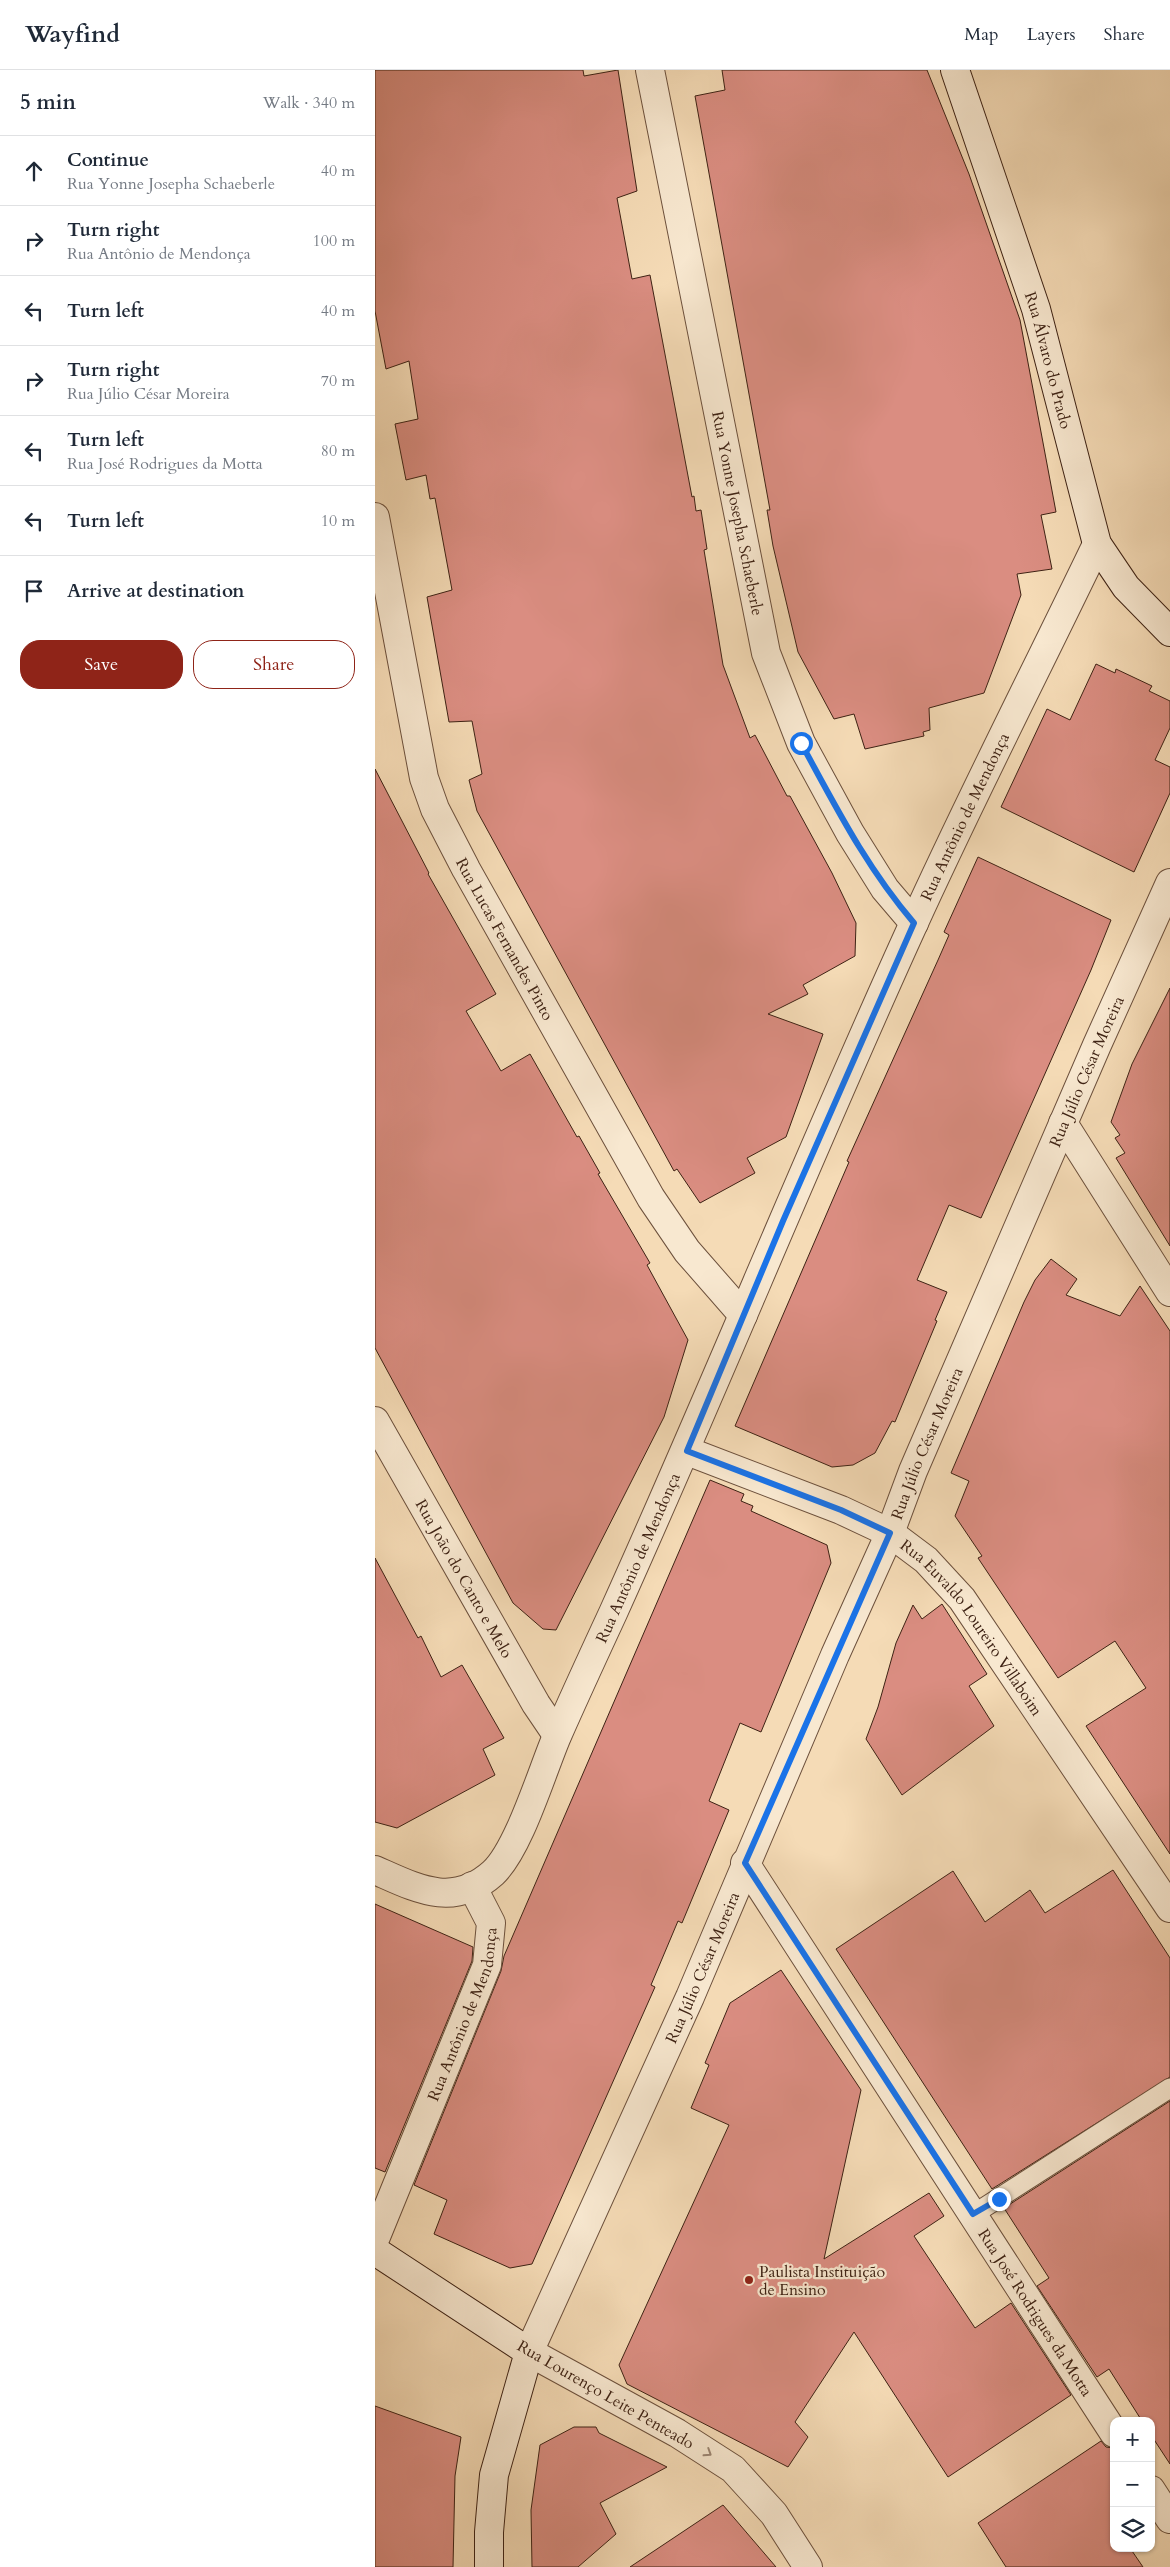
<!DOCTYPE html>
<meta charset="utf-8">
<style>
:root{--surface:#fff;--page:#f2f2f3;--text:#1f2937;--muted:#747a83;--line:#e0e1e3;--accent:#8f2418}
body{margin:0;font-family:Cardo,serif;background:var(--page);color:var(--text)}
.controls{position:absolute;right:15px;bottom:15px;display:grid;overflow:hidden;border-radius:10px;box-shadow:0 1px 4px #0004}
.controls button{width:45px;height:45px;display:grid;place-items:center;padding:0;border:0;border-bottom:1px solid var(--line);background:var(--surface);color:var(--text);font:25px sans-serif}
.stop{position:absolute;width:15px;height:15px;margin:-11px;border:4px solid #1a73e8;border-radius:50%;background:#fff}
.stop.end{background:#1a73e8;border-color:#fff;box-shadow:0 1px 5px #0008}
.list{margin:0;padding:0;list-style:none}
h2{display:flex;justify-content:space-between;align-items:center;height:65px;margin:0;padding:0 20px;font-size:21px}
h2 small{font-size:16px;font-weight:400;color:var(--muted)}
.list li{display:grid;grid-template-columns:32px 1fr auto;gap:15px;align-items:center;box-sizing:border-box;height:70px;padding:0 20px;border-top:1px solid var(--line)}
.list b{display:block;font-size:19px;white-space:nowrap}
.list p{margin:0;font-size:16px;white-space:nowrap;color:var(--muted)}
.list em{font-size:16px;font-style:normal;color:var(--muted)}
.actions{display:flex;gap:10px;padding:15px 20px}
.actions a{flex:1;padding:11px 0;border:1px solid var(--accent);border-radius:20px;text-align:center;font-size:18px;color:var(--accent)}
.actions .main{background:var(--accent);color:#fff}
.icon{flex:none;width:28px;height:28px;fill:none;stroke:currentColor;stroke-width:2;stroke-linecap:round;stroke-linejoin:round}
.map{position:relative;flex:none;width:795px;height:2497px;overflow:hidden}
header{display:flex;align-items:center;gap:30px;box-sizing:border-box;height:70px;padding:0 25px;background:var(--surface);border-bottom:1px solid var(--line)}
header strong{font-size:24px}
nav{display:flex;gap:28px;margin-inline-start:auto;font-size:18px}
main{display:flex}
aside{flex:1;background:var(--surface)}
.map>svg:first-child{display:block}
.building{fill:#da8d81;stroke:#3e2214}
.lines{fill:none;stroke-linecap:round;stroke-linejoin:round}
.lane-casing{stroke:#6c503c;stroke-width:21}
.street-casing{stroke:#6c503c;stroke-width:30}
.secondary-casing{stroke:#3e2214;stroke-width:30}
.lane{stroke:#f8e8d0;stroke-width:19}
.street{stroke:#f8e8d0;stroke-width:28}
.secondary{stroke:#f8e8d0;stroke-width:28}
.oneway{stroke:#9b8572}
.route{stroke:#1a73e8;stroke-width:6}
.poi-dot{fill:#8f2418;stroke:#f8e8d0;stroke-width:2}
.labels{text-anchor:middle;stroke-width:4.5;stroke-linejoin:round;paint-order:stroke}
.street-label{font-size:16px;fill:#3e2214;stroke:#f8e8d0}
.poi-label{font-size:16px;fill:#3e2214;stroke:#f8e8d0;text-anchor:start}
</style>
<header>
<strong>Wayfind</strong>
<nav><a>Map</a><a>Layers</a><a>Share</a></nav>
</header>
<main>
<aside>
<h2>5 min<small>Walk · 340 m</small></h2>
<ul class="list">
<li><svg class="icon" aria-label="ahead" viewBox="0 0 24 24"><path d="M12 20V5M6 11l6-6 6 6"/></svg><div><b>Continue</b><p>Rua Yonne Josepha Schaeberle</p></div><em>40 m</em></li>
<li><svg class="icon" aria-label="right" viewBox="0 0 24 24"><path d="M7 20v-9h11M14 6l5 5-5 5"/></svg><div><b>Turn right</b><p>Rua Antônio de Mendonça</p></div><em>100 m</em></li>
<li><svg class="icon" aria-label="left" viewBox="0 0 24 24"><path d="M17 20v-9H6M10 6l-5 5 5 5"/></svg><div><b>Turn left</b></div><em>40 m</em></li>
<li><svg class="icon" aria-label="right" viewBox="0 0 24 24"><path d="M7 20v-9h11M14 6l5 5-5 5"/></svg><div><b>Turn right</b><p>Rua Júlio César Moreira</p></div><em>70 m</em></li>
<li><svg class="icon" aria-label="left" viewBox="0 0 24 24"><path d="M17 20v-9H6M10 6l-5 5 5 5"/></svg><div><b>Turn left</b><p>Rua José Rodrigues da Motta</p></div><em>80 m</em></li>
<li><svg class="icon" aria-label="left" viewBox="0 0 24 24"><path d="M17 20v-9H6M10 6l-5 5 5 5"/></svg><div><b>Turn left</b></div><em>10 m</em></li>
<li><svg class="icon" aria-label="arrive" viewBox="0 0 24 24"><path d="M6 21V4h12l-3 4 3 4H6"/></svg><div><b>Arrive at destination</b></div></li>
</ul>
<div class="actions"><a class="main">Save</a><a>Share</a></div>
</aside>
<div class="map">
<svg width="795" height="2497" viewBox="0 0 795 2497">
<rect width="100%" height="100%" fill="#f5dbb6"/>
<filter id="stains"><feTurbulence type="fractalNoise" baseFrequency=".004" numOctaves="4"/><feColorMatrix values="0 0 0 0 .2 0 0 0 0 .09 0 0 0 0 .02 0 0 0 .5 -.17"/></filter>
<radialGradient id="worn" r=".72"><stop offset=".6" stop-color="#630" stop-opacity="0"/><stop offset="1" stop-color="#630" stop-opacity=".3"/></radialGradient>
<!-- building -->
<g class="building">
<path d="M 0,0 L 208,0 L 209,6 L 243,0 L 262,121 L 242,128 L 257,209 L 275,205 L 317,427 L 319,426 L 321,441 L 326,440 L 332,479 L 329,480 L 348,595 L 375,668 L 380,665 L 412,726 L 415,726 L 457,803 L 481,853 L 480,886 L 428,915 L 433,924 L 393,944 L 448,964 L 411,1067 L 372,1088 L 380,1103 L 325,1133 L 302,1099 L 299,1101 L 102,741 L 94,710 L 107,704 L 97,651 L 74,652 L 52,527 L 77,520 L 60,428 L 55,429 L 51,405 L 31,410 L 20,354 L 43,349 L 34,291 L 11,299 L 0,241 Z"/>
<path d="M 347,0 L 552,0 L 594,104 L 645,250 L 681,442 L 666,445 L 677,499 L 642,504 L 646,525 L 609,623 L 554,638 L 555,660 L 548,662 L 549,666 L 490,679 L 479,644 L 459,649 L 423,582 L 398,476 L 392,440 L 395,440 L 320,26 L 350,20 Z"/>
<path d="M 721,594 L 740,603 L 741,599 L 777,616 L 774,621 L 795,631 L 795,658 L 780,690 L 795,697 L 795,723 L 759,802 L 626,737 L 672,639 L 695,650 Z"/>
<path d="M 0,699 L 54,803 L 53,804 L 121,924 L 91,941 L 126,1001 L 155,984 L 202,1067 L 204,1066 L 225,1103 L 223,1104 L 275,1193 L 272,1195 L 313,1270 L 289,1347 L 181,1560 L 168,1559 L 138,1533 L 0,1278 Z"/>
<path d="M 603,787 L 736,850 L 716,900 L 606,1148 L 574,1135 L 542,1210 L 572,1222 L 560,1250 L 562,1251 L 520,1352 L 517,1351 L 500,1383 L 478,1395 L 457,1397 L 360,1356 L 474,1092 L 472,1091 L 563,890 L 574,865 L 569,862 Z"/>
<path d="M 795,918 L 795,1176 L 741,1088 L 750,1083 L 740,1068 L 745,1065 L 736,1052 L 757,994 Z"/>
<path d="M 676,1189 L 702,1209 L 691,1225 L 745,1246 L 765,1216 L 795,1261 L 795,1784 L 711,1656 L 771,1618 L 740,1571 L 683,1608 L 603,1488 L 607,1486 L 580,1446 L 594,1411 L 576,1403 L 649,1232 L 660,1210 Z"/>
<path d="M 335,1410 L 369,1424 L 366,1431 L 378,1436 L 376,1441 L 452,1475 L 456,1493 L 386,1662 L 365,1653 L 334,1731 L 354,1740 L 307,1853 L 303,1851 L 276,1915 L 280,1917 L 157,2194 L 135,2198 L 59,2164 L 72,2130 L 39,2115 L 126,1901 L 129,1886 Z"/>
<path d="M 0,1488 L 43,1568 L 46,1566 L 66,1607 L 87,1595 L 129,1668 L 108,1679 L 120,1705 L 22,1758 L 0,1752 Z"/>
<path d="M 567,1534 L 612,1604 L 594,1616 L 619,1656 L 527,1725 L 491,1669 L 503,1637 L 521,1573 L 538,1535 L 547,1549 Z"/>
<path d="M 738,1800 L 795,1888 L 795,2007 L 617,2119 L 461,1879 L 578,1801 L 610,1852 L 655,1820 L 670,1843 Z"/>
<path d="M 0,1834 L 98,1877 L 97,1891 L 10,2102 L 0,2098 Z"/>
<path d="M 406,1900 L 486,2020 L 449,2189 L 554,2123 L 569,2146 L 539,2166 L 600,2258 L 636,2233 L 696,2325 L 573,2407 L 479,2262 L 420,2352 L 433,2367 L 413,2397 L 252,2314 L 244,2295 L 354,2055 L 316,2038 L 334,1995 L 330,1993 L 355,1933 Z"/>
<path d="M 795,2031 L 795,2394 L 776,2365 L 776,2351 L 767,2351 L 734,2299 L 722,2307 L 662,2216 L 674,2208 L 629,2138 Z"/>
<path d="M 0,2336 L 86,2367 L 80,2406 L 78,2497 L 0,2497 Z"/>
<path d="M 199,2357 L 221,2357 L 224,2363 L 292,2397 L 225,2433 L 241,2464 L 203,2497 L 157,2497 L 156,2440 L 165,2375 Z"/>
<path d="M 726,2371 L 731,2377 L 739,2378 L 739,2478 L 755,2478 L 768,2497 L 631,2497 L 603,2453 Z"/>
<path d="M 348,2435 L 401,2497 L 255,2497 Z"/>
</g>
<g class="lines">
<defs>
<path id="lane" d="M 599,2144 L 795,2018"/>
<g id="street">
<path id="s1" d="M 275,0 L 391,583 L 426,673 L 475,763 L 510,819 L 539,853"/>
<path id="s2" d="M 0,447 L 49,708 L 60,739 L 91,799 L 276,1128 L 312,1181 L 368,1245"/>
<path d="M 688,1053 L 795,1222"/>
<path id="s3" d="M 0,1351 L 161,1634 L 182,1665"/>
<path id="s4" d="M 312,1381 L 466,1440 L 515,1463 L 551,1490 L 587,1529 L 795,1838"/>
<path id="s5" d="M 370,1793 L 739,2363"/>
<path id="s6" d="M 0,1800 C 41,1818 78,1839 118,1803 C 144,1779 167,1701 182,1666 C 200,1625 219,1584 238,1543 C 341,1315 434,1083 538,855 C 596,727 661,601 722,474"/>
<path id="s7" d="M 0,2169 L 112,1895 L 116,1853 L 97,1816"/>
<path d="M 776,2420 L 795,2449"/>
<path id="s8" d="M 433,2497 L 399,2444 L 358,2399 L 302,2363 L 154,2282 L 315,1927 L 460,1585 L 515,1463 L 538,1401 L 722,975 L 795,813"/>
</g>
<g id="secondary">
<path id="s9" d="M 580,0 L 661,239 L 722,474 L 751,517 L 795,562"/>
<path d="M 0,2181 L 154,2282 L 119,2405 L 114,2462 L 114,2497"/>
</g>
</defs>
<!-- lane casing -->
<use href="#lane" class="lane-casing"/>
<!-- street casing -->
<use href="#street" class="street-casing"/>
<!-- secondary casing -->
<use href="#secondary" class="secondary-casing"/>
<!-- lane -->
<use href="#lane" class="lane"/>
<!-- street -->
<use href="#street" class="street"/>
<!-- secondary -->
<use href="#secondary" class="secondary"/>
</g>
<!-- one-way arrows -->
<defs><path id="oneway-chevron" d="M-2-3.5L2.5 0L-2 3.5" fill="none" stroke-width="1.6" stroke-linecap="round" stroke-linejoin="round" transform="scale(1.25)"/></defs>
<use class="oneway" href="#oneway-chevron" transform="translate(333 2383) rotate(33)"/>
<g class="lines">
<!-- route -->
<path class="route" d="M 426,673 C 461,737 491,797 539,853 L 408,1151 L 312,1381 L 466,1440 L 515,1463 L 370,1793 L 598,2144 L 624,2129"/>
</g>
<!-- markers -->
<circle class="poi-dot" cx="374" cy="2210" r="5"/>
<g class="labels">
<!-- street labels -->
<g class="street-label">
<text dy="6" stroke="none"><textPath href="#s9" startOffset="305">Rua Álvaro do Prado</textPath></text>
<text dy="6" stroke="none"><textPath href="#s1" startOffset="452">Rua Yonne Josepha Schaeberle</textPath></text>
<text dy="6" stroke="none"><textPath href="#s6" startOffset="1285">Rua Antônio de Mendonça</textPath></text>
<text dy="6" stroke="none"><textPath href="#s2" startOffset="446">Rua Lucas Fernandes Pinto</textPath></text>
<text dy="6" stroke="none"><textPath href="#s8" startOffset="1756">Rua Júlio César Moreira</textPath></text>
<text dy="6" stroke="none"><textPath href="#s8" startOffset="1351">Rua Júlio César Moreira</textPath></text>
<text dy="6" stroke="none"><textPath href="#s6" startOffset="475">Rua Antônio de Mendonça</textPath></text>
<text dy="6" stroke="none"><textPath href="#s3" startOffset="181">Rua João do Canto e Melo</textPath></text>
<text dy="6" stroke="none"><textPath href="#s4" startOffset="345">Rua Euvaldo Loureiro Villaboim</textPath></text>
<text dy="6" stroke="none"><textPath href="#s8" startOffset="781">Rua Júlio César Moreira</textPath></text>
<text dy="6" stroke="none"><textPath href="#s7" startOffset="242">Rua Antônio de Mendonça</textPath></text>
<text dy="6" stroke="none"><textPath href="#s5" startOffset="535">Rua José Rodrigues da Motta</textPath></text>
<text transform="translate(231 2324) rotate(30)" y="6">Rua Lourenço Leite Penteado</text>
</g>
<!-- poi labels -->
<g class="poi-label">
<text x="384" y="2207">Paulista Instituição<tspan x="384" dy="18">de Ensino</tspan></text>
</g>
</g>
<rect width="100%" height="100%" filter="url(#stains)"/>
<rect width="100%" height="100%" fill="url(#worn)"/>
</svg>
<div class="controls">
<button>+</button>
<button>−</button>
<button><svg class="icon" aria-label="layers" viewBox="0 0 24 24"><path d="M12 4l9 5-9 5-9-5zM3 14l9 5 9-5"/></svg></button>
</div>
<div class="stop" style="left:426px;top:673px"></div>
<div class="stop end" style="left:624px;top:2129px"></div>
</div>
</main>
